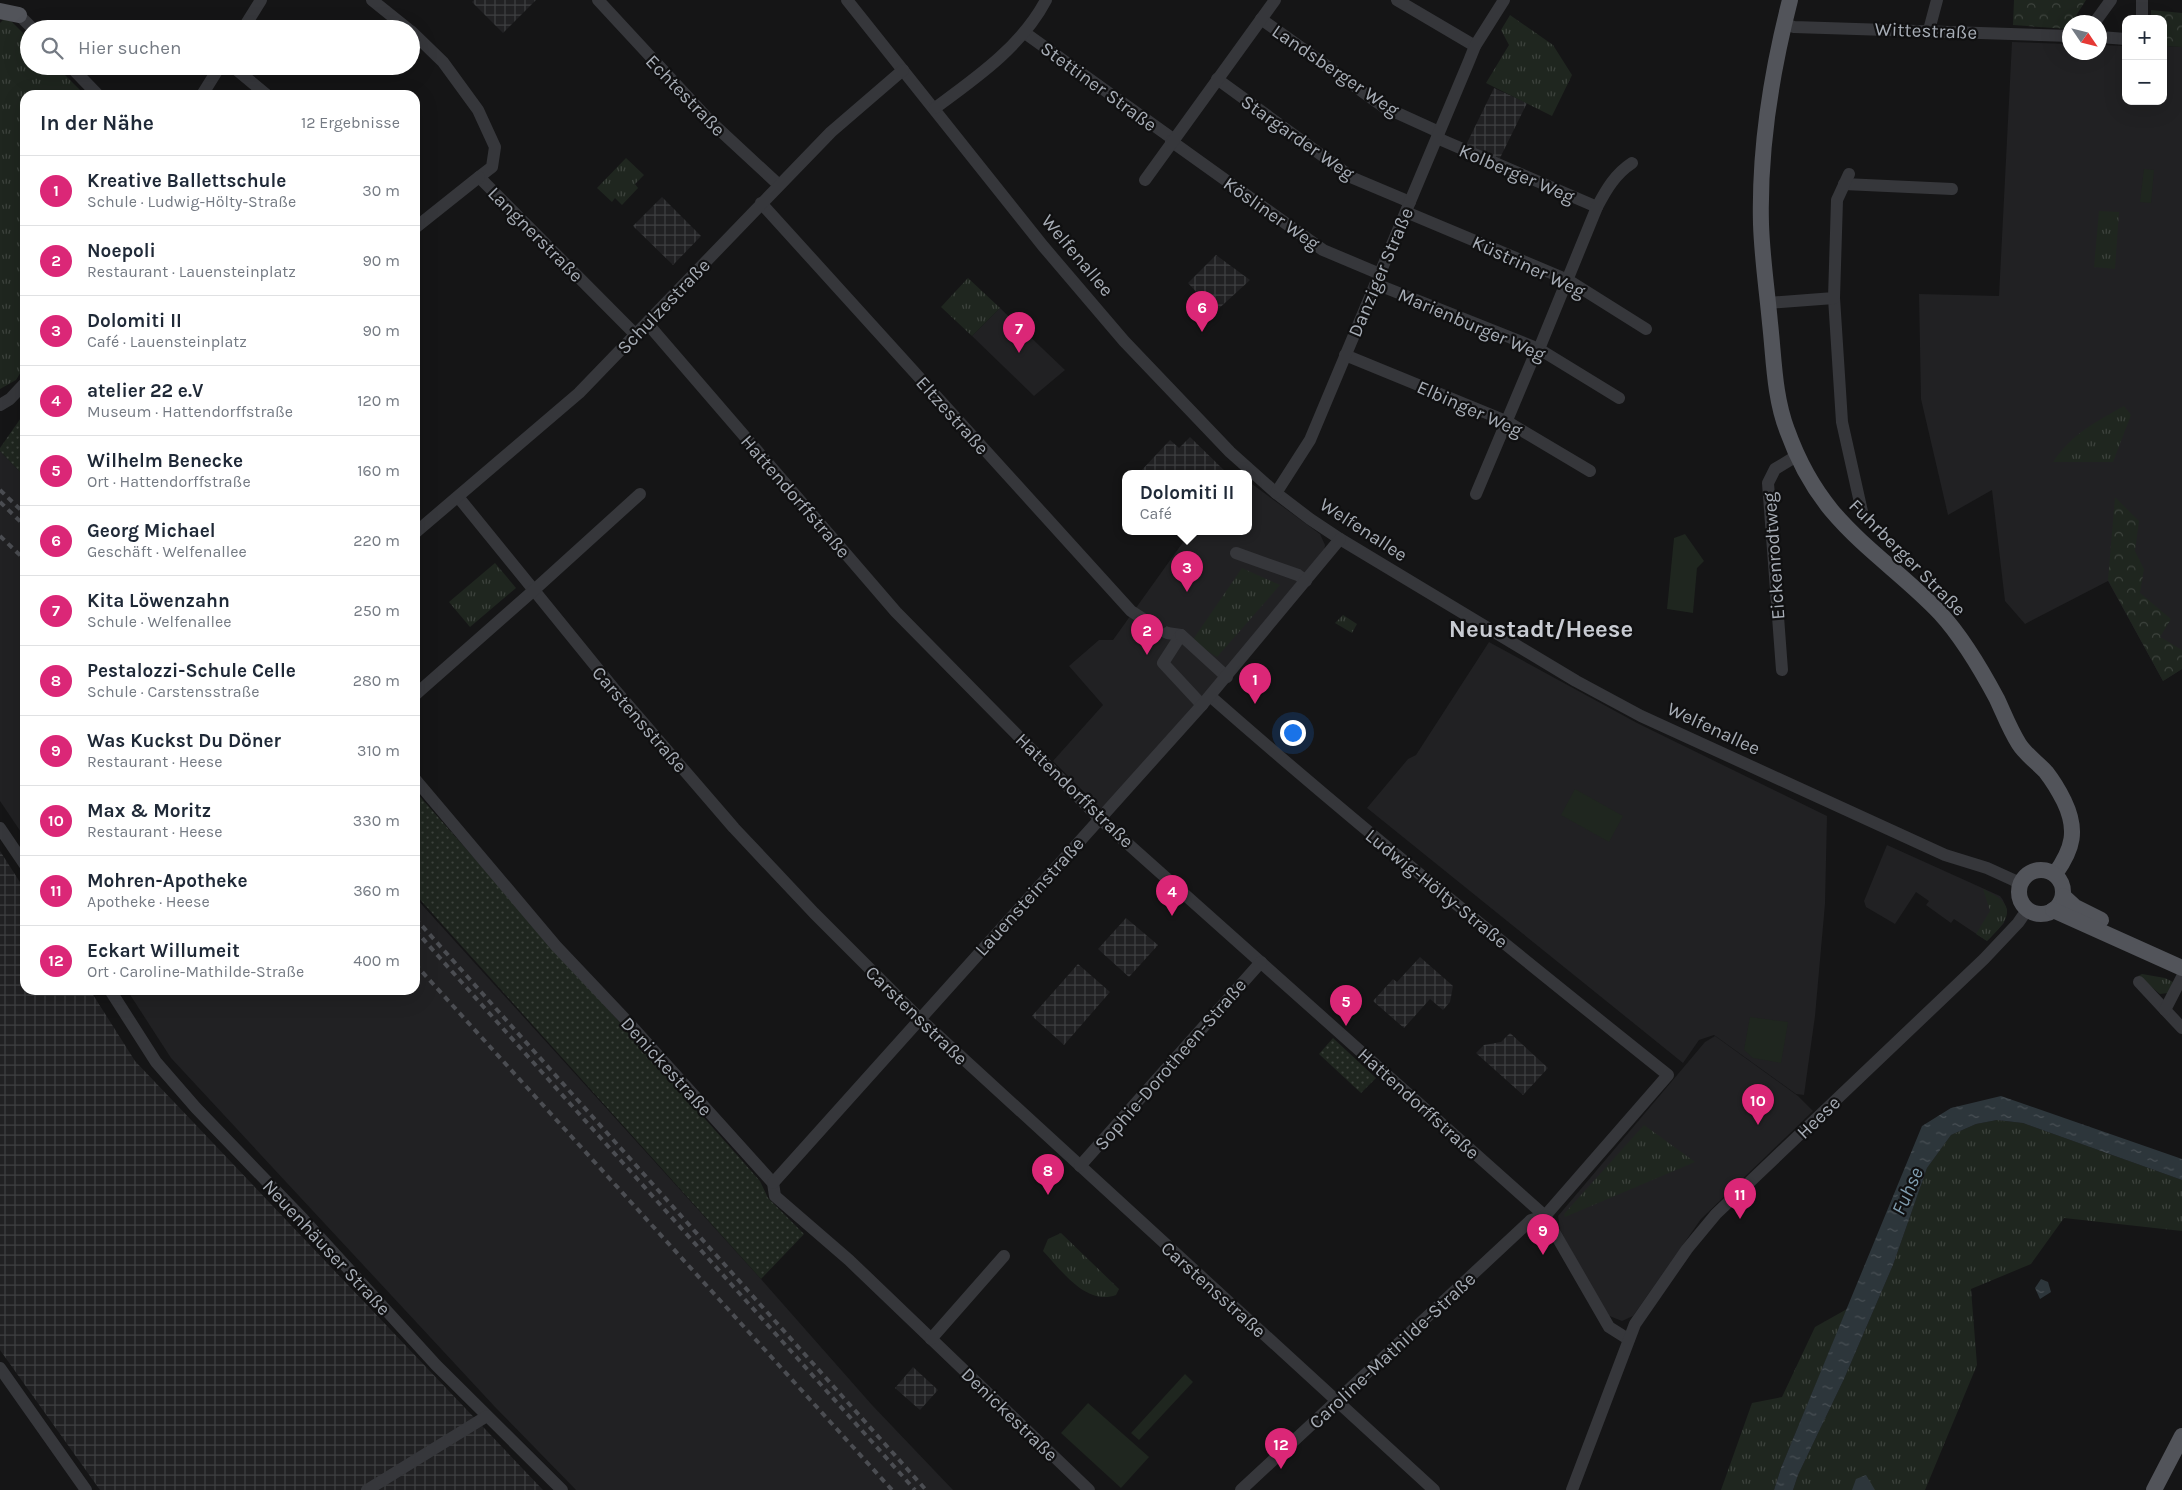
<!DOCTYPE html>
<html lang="de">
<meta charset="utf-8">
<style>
:root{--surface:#fff;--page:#f2f2f3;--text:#1f2937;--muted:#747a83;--line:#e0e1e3;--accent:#db2777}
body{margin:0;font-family:Karla,sans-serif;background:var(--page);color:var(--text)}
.controls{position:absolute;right:15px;top:15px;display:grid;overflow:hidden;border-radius:10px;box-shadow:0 5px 20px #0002}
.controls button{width:45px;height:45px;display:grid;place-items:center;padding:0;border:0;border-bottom:1px solid var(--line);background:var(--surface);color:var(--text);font:25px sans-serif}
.compass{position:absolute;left:2062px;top:15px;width:45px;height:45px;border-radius:50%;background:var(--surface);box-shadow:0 5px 20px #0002;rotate:125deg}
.you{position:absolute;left:1292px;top:732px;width:18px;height:18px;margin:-12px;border:4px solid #fff;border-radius:50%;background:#1a73e8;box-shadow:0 0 0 8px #1a73e833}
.badge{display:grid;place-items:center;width:32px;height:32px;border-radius:50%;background:var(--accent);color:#fff;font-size:16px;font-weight:700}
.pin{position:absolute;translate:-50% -41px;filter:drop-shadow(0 1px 2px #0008)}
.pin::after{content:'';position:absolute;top:26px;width:18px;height:15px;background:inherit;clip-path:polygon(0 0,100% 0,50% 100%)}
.popup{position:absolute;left:1122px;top:470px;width:130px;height:65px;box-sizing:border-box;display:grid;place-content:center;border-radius:10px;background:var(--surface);filter:drop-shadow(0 1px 4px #0005);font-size:16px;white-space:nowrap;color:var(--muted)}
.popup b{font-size:19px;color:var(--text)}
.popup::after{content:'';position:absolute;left:50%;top:100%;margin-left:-10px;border:10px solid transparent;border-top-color:var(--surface)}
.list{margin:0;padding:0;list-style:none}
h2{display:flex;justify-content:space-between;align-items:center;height:65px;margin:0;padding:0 20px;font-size:21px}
h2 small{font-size:16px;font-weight:400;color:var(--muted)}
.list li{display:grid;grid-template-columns:32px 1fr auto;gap:15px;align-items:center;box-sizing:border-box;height:70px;padding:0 20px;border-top:1px solid var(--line)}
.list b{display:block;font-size:19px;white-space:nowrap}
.list p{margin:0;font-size:16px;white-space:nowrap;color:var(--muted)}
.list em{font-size:16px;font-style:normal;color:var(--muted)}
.icon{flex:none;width:28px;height:28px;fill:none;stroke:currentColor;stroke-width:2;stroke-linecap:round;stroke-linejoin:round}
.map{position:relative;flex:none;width:2182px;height:1490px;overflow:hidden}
.search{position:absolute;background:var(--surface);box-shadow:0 5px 20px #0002;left:20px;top:20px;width:400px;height:55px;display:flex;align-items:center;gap:12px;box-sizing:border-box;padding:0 18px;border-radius:28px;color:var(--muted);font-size:19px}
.panel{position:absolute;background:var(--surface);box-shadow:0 5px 20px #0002;left:20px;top:90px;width:400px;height:905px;border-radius:15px}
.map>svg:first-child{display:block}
.built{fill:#212123}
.industrial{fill:url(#industrial-grid)}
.grass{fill:url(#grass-tufts)}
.forest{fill:url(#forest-crowns)}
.garden{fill:url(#garden-dots)}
.pitch{fill:#1f261f}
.water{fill:url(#water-ripples)}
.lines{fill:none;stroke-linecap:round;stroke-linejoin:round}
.minor-tunnel{stroke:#323336;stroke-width:12;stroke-dasharray:12 6;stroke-linecap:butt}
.minor{stroke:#36373b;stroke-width:12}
.major{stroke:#52545a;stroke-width:16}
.rail{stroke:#4b4d52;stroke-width:4;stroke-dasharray:6 5;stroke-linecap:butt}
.labels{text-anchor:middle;stroke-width:4.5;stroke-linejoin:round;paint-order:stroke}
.street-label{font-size:19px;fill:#a7adb6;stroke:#101011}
.water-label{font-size:20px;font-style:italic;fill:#809daf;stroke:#101011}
.district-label{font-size:24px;font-weight:bold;fill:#c8cbd2;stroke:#101011}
</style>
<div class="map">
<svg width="2182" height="1490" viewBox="0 0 2182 1490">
<defs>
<pattern id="industrial-grid" width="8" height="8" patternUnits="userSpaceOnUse" patternTransform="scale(1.25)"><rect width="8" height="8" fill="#212123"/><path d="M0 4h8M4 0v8" fill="none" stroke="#3e3f41"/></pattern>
<pattern id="grass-tufts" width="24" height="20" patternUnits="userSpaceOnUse" patternTransform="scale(1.25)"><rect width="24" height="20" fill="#1f261f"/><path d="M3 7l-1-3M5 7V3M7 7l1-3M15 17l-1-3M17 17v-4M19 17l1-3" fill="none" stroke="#3d433d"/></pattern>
<pattern id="forest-crowns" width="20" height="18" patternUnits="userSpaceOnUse" patternTransform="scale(1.25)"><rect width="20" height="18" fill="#1f261f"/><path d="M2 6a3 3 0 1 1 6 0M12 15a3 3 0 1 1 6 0" fill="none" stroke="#3d433d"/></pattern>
<pattern id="garden-dots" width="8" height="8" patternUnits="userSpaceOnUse" patternTransform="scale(1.25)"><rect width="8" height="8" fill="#1f261f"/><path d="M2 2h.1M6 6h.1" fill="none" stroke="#3d433d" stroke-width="1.8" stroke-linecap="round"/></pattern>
<pattern id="water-ripples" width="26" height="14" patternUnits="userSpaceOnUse" patternTransform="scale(1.25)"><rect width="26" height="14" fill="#2d363b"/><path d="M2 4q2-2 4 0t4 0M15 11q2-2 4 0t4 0" fill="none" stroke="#495055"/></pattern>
</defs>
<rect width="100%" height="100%" fill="#151516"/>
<!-- built -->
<g class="built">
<path d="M 2012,42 L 2069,44 L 2070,52 L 2100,52 L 2100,45 L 2126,46 L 2126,101 L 2163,101 L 2163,46 L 2182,47 L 2182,669 L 2163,681 L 2108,581 L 2025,624 L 2005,601 L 1992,490 L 1948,515 L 1921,399 L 1919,294 L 1999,296 Z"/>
<path d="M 1000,308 L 1065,370 L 1034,396 L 972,336 Z"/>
<path d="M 0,451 L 25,477 L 25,838 L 0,801 Z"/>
<path d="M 1248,481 L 1320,534 L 1325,545 L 1324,552 L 1201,702 L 1104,807 L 1100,808 L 1053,761 L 1103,705 L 1069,666 L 1099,640 L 1113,640 L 1191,531 L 1248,531 Z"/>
<path d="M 1489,642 L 1637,723 L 1827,816 L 1825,904 L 1815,1016 L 1804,1095 L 1796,1094 L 1714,1035 L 1699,1040 L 1683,1063 L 1367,808 L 1408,759 L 1416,755 Z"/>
<path d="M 1887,845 L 2000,896 L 2003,900 L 2007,910 L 2004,923 L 1987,941 L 1954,919 L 1951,923 L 1926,905 L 1929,901 L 1916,892 L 1895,924 L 1866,907 L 1864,901 Z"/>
<path d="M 415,897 L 761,1279 L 872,1405 L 953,1490 L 576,1490 L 495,1407 L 171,1058 L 127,990 L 415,990 Z"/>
<path d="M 1715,1036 L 1798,1096 L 1813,1111 L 1701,1219 L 1633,1316 L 1622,1321 L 1607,1315 L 1560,1230 L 1558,1216 L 1705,1042 Z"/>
</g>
<!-- industrial -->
<g class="industrial">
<path d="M 474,0 L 536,0 L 503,33 L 472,2 Z"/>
<path d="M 1494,88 L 1527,103 L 1499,160 L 1466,145 Z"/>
<path d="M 662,197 L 701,236 L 673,265 L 633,226 Z"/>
<path d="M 1216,255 L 1250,280 L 1215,312 L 1188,283 Z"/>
<path d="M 1190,437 L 1227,473 L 1139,473 L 1170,440 L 1179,448 Z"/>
<path d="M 0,851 L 25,890 L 25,990 L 90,990 L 135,1061 L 543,1490 L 100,1490 L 0,1350 Z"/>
<path d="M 1126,918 L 1158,945 L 1129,977 L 1098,949 Z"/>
<path d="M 1420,957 L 1453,986 L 1450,1002 L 1443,1010 L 1430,999 L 1404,1028 L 1373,1001 L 1393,979 L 1397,982 Z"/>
<path d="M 1078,964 L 1110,992 L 1064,1045 L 1032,1016 Z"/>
<path d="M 1510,1033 L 1548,1068 L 1523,1095 L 1476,1053 L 1484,1045 L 1501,1042 Z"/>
<path d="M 913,1367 L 938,1390 L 920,1410 L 895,1388 Z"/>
</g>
<!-- grass -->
<g class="grass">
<path d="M 1510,15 L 1553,45 L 1572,75 L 1552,116 L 1486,83 L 1509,45 L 1501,30 Z"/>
<path d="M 3,20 L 10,20 L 29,39 L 29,66 L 56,66 L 85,95 L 25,95 L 25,365 L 16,380 L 0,389 L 0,23 Z"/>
<path d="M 626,158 L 644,175 L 635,184 L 638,188 L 622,205 L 615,198 L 612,202 L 597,188 Z"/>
<path d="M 2099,211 L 2119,212 L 2115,269 L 2094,267 Z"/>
<path d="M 968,278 L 1000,308 L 972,336 L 941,307 Z"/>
<path d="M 2124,406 L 2131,415 L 2113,462 L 2053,462 C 2073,433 2094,423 2124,406 Z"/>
<path d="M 495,563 L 516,588 L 470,627 L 449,602 Z"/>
<path d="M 1242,568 L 1280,585 L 1217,657 L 1192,641 Z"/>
<path d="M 1343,615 L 1357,624 L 1352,633 L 1335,623 Z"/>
<path d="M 1983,889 C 2019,905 2010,919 1987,941 L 1976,934 L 1990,911 Z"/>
<path d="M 2142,974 L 2165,978 L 2173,982 L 2168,993 L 2160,994 L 2138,976 Z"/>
<path d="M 1997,1120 L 2023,1123 L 2182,1180 L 2182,1231 L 2064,1218 L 2031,1264 L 1971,1289 L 1977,1365 L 1925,1490 L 1793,1490 L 1798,1475 L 1844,1379 L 1893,1265 L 1927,1168 L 1951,1135 L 1976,1124 Z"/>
<path d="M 1644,1125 L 1695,1162 L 1565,1217 L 1564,1214 Z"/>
<path d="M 1061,1233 L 1119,1289 L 1116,1295 C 1086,1306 1061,1270 1043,1251 L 1048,1239 Z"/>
<path d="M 1847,1309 L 1781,1468 L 1774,1490 L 1721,1490 L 1752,1403 L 1782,1397 L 1815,1327 Z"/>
</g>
<!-- forest -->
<g class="forest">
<path d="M 2014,0 L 2086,0 L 2072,22 L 2070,22 L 2068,29 L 2013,25 Z"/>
<path d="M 2151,10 L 2182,13 L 2182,47 L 2163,46 L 2163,19 L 2151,19 Z"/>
<path d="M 2115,497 L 2139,521 L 2135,551 L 2144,569 L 2140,593 L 2171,619 L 2160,637 L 2182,650 L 2182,669 L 2163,681 L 2108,580 Z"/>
</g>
<!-- garden -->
<g class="garden">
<path d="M 25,412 L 25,477 L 0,451 L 0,448 Z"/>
<path d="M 415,791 L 760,1181 L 768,1198 L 804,1234 L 761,1279 L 415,894 Z"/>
<path d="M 1333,1038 L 1376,1078 L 1361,1093 L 1319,1054 Z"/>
</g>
<!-- pitch -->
<g class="pitch">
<path d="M 2144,169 L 2154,170 L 2151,203 L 2140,202 Z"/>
<path d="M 1685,534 L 1704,561 L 1697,568 L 1693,613 L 1667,609 L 1674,538 Z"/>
<path d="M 1575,789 L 1623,816 L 1609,842 L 1561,815 Z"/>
<path d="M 1750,1017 L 1788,1022 L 1781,1063 L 1753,1058 L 1744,1050 Z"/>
<path d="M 1185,1374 L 1193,1382 L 1139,1440 L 1131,1433 Z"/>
<path d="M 1088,1403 L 1149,1457 L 1121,1488 L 1061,1433 Z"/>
</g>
<!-- water -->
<g class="water">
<path d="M 2001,1096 L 2182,1159 L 2182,1180 L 2023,1123 L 1997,1120 L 1976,1124 L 1951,1135 L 1927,1168 L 1893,1265 L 1844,1379 L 1798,1475 L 1793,1490 L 1774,1490 L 1781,1468 L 1922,1126 L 1951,1108 Z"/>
<path d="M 2041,1279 L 2048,1282 L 2051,1292 L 2040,1299 L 2035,1288 Z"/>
<path d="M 1866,1475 L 1875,1490 L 1852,1490 L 1856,1479 Z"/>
</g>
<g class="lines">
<!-- minor-tunnel -->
<path class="minor-tunnel" d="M 1148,622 L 1167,633"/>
<!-- minor -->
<g class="minor">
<path d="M 372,0 L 408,29"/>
<path d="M 598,0 L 711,122 L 779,185"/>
<path d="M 847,0 L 1043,246 L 1124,341 L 1230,452 L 1276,493 L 1310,519 L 1340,539 L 1576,681 L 1641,716 L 1945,855 L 1987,868 L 2020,883"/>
<path d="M 1397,0 L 1475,46"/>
<path d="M 19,15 L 33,29"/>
<path d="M 1261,19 L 1384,107 L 1439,132"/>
<path d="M 2142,19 L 2142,0"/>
<path d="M 2095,22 L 2111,0"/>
<path d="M 1784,24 L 1794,27 L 2070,36"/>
<path d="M 243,29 L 261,0"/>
<path d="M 1929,30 L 1937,0"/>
<path d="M 411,31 L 443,62 L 478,110 L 495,147 L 492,167 L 479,177 L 635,334"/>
<path d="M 1025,33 L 1173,139"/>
<path d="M 2100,37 L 2126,39"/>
<path d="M 70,66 L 98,95"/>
<path d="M 232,66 L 267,95"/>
<path d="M 1217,79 L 1353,178 L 1410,202"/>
<path d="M 202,95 L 220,66"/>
<path d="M 935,108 C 976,78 1022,46 1046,0"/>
<path d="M 1437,138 L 1597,207"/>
<path d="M 1171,141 L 1323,250 L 1380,274"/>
<path d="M 1145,180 L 1275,0"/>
<path d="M 1844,184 L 1952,189"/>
<path d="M 761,203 L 1131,611 L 1148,622"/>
<path d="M 1406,212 L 1568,280 L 1646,329"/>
<path d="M 415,228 L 479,177"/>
<path d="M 1376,284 L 1539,349 L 1619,398"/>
<path d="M 1834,298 L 1842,422 L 1863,516"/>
<path d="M 1768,303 L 1834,298 L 1837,200 L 1849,174"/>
<path d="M 647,323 L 896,612 L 1099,818 L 1545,1216"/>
<path d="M 1539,349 L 1597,207 C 1606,190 1615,174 1632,163"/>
<path d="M 1345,355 L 1506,421 L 1590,471"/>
<path d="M 0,405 L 10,399 L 25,383"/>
<path d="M 1276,493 L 1310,440 L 1469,61 L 1475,46 L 1504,0"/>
<path d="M 1476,494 L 1537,349"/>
<path d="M 459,498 L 615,690 L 734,828 L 814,913 L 920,1019 L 1434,1490"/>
<path d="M 415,533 L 579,393 L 831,132 L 903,70"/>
<path d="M 1236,553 L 1298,575 L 1306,581"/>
<path d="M 1167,633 L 1181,635"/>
<path d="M 1181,635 L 1163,663 L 1202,705"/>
<path d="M 1181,635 L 1227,677"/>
<path d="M 1782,670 L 1768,483 L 1775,469 L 1798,455"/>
<path d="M 415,695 L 533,591 L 640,494"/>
<path d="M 1210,696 C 1359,827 1513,951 1668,1075 L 1545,1216 L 1609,1327 L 1628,1339"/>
<path d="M 415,779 L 556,946 L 627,1021 L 773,1183 L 775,1196 L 849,1260 L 1089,1490"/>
<path d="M 0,828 L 25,865"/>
<path d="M 2139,982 L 2182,1028"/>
<path d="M 110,990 L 156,1062 L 196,1108 L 303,1219 L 436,1365 L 562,1490"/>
<path d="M 2165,1010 L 2182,977"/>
<path d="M 1080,1166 L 1261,962"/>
<path d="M 773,1183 L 1202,705 L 1340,539"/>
<path d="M 931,1339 L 1004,1256"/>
<path d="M 0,1368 L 86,1490"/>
<path d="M 367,1490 L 487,1416"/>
<path d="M 1241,1490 L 1531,1220 L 1545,1216"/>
<path d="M 1572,1490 L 1635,1324 L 1687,1249 L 1716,1214 L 1984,959 L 2018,923 L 2027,910"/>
</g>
<!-- major -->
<g class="major">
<path d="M 1790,0 C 1771,74 1759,148 1761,224 C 1762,257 1767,290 1770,323 C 1774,358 1774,396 1787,430 C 1797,458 1813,488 1832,511 C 1864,549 1906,577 1940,613 C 1963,638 1981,669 1997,699 C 2004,714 2010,730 2019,744 C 2026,755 2037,762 2046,772 C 2053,781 2059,791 2064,801 C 2078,830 2073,849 2055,874"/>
<path d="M 0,11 L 19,15"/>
<circle cx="2041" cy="892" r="22"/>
<path d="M 2063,896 L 2075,907 L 2101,920"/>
<path d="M 2053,910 L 2182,968"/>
<path d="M 2154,1490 L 2182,1436"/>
</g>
<!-- rail -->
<g class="rail">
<path d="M 0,490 L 25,514"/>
<path d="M 0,502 L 25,526"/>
<path d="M 0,536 L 25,560"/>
<path d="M 415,918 L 926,1490"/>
<path d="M 415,930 L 915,1490"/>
<path d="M 415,964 L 892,1490"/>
</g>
</g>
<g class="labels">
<!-- street labels -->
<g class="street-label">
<text transform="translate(1926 30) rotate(2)" y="7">Wittestraße</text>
<text transform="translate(1336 70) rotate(34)" y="7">Landsberger Weg</text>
<text transform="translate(1099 86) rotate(36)" y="7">Stettiner Straße</text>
<text transform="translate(686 95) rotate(46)" y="7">Echtestraße</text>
<text transform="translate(1298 137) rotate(35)" y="7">Stargarder Weg</text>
<text transform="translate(1517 173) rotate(23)" y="7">Kolberger Weg</text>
<text transform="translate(1272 213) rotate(35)" y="7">Kösliner Weg</text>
<text transform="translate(536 234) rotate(45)" y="7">Langnerstraße</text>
<text transform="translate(1078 255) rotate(50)" y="7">Welfenallee</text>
<text transform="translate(1529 266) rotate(25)" y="7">Küstriner Weg</text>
<text transform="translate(1380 272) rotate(-67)" y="7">Danziger Straße</text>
<text transform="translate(663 306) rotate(-46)" y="7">Schulzestraße</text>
<text transform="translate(1472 324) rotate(23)" y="7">Marienburger Weg</text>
<text transform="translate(1470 408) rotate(24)" y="7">Elbinger Weg</text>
<text transform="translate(953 415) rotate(48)" y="7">Eltzestraße</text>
<text transform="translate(796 496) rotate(49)" y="7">Hattendorffstraße</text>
<text transform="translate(1364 529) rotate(33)" y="7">Welfenallee</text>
<text transform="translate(1773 556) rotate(-94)" y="7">Eickenrodtweg</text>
<text transform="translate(1908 557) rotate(45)" y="7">Fuhrberger Straße</text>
<text transform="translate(640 719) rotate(49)" y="7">Carstensstraße</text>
<text transform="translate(1714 728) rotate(25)" y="7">Welfenallee</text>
<text transform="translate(1075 790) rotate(44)" y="7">Hattendorffstraße</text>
<text transform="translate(1437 888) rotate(39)" y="7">Ludwig-Hölty-Straße</text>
<text transform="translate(1029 896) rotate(-48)" y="7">Lauensteinstraße</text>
<text transform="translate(917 1015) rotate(44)" y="7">Carstensstraße</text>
<text transform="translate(1170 1064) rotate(-49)" y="7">Sophie-Dorotheen-Straße</text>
<text transform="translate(667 1066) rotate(48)" y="7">Denickestraße</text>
<text transform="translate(1419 1103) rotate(42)" y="7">Hattendorffstraße</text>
<text transform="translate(1818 1117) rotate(-44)" y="7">Heese</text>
<text transform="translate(327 1247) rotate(47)" y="7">Neuenhäuser Straße</text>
<text transform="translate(1214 1289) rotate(42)" y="7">Carstensstraße</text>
<text transform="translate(1392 1350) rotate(-43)" y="7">Caroline-Mathilde-Straße</text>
<text transform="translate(1010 1414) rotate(44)" y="7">Denickestraße</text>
</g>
<!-- water labels -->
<g class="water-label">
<text transform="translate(1907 1191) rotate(-66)" y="7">Fuhse</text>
</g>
<!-- district labels -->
<g class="district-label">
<text x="1541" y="637">Neustadt/Heese</text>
</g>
</g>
</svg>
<div class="controls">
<button>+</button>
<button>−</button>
</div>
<svg class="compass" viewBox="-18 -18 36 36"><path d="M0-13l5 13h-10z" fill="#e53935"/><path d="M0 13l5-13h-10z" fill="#747a83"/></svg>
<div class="you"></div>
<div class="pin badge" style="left:1255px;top:704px">1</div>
<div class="pin badge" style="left:1147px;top:655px">2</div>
<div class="pin badge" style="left:1187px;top:592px">3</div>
<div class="popup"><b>Dolomiti II</b>Café</div>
<div class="pin badge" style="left:1172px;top:916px">4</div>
<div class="pin badge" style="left:1346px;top:1026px">5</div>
<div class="pin badge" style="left:1202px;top:332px">6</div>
<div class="pin badge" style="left:1019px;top:353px">7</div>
<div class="pin badge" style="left:1048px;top:1195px">8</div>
<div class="pin badge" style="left:1543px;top:1255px">9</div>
<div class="pin badge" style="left:1758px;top:1125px">10</div>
<div class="pin badge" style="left:1740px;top:1219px">11</div>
<div class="pin badge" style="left:1281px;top:1469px">12</div>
<div class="search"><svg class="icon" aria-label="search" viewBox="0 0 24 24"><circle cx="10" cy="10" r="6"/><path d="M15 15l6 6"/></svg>Hier suchen</div>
<section class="panel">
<h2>In der Nähe<small>12 Ergebnisse</small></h2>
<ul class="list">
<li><span class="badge">1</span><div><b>Kreative Ballettschule</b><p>Schule · Ludwig-Hölty-Straße</p></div><em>30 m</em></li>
<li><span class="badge">2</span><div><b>Noepoli</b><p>Restaurant · Lauensteinplatz</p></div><em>90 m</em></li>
<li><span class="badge">3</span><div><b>Dolomiti II</b><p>Café · Lauensteinplatz</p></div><em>90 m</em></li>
<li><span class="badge">4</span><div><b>atelier 22 e.V</b><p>Museum · Hattendorffstraße</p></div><em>120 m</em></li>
<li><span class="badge">5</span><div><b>Wilhelm Benecke</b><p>Ort · Hattendorffstraße</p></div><em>160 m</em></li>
<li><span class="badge">6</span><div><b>Georg Michael</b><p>Geschäft · Welfenallee</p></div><em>220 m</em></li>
<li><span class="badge">7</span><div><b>Kita Löwenzahn</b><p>Schule · Welfenallee</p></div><em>250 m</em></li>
<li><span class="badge">8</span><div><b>Pestalozzi-Schule Celle</b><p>Schule · Carstensstraße</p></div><em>280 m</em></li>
<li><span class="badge">9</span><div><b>Was Kuckst Du Döner</b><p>Restaurant · Heese</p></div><em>310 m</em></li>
<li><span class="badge">10</span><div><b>Max &amp; Moritz</b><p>Restaurant · Heese</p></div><em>330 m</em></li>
<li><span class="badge">11</span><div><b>Mohren-Apotheke</b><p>Apotheke · Heese</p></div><em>360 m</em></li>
<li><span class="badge">12</span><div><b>Eckart Willumeit</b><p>Ort · Caroline-Mathilde-Straße</p></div><em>400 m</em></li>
</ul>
</section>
</div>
